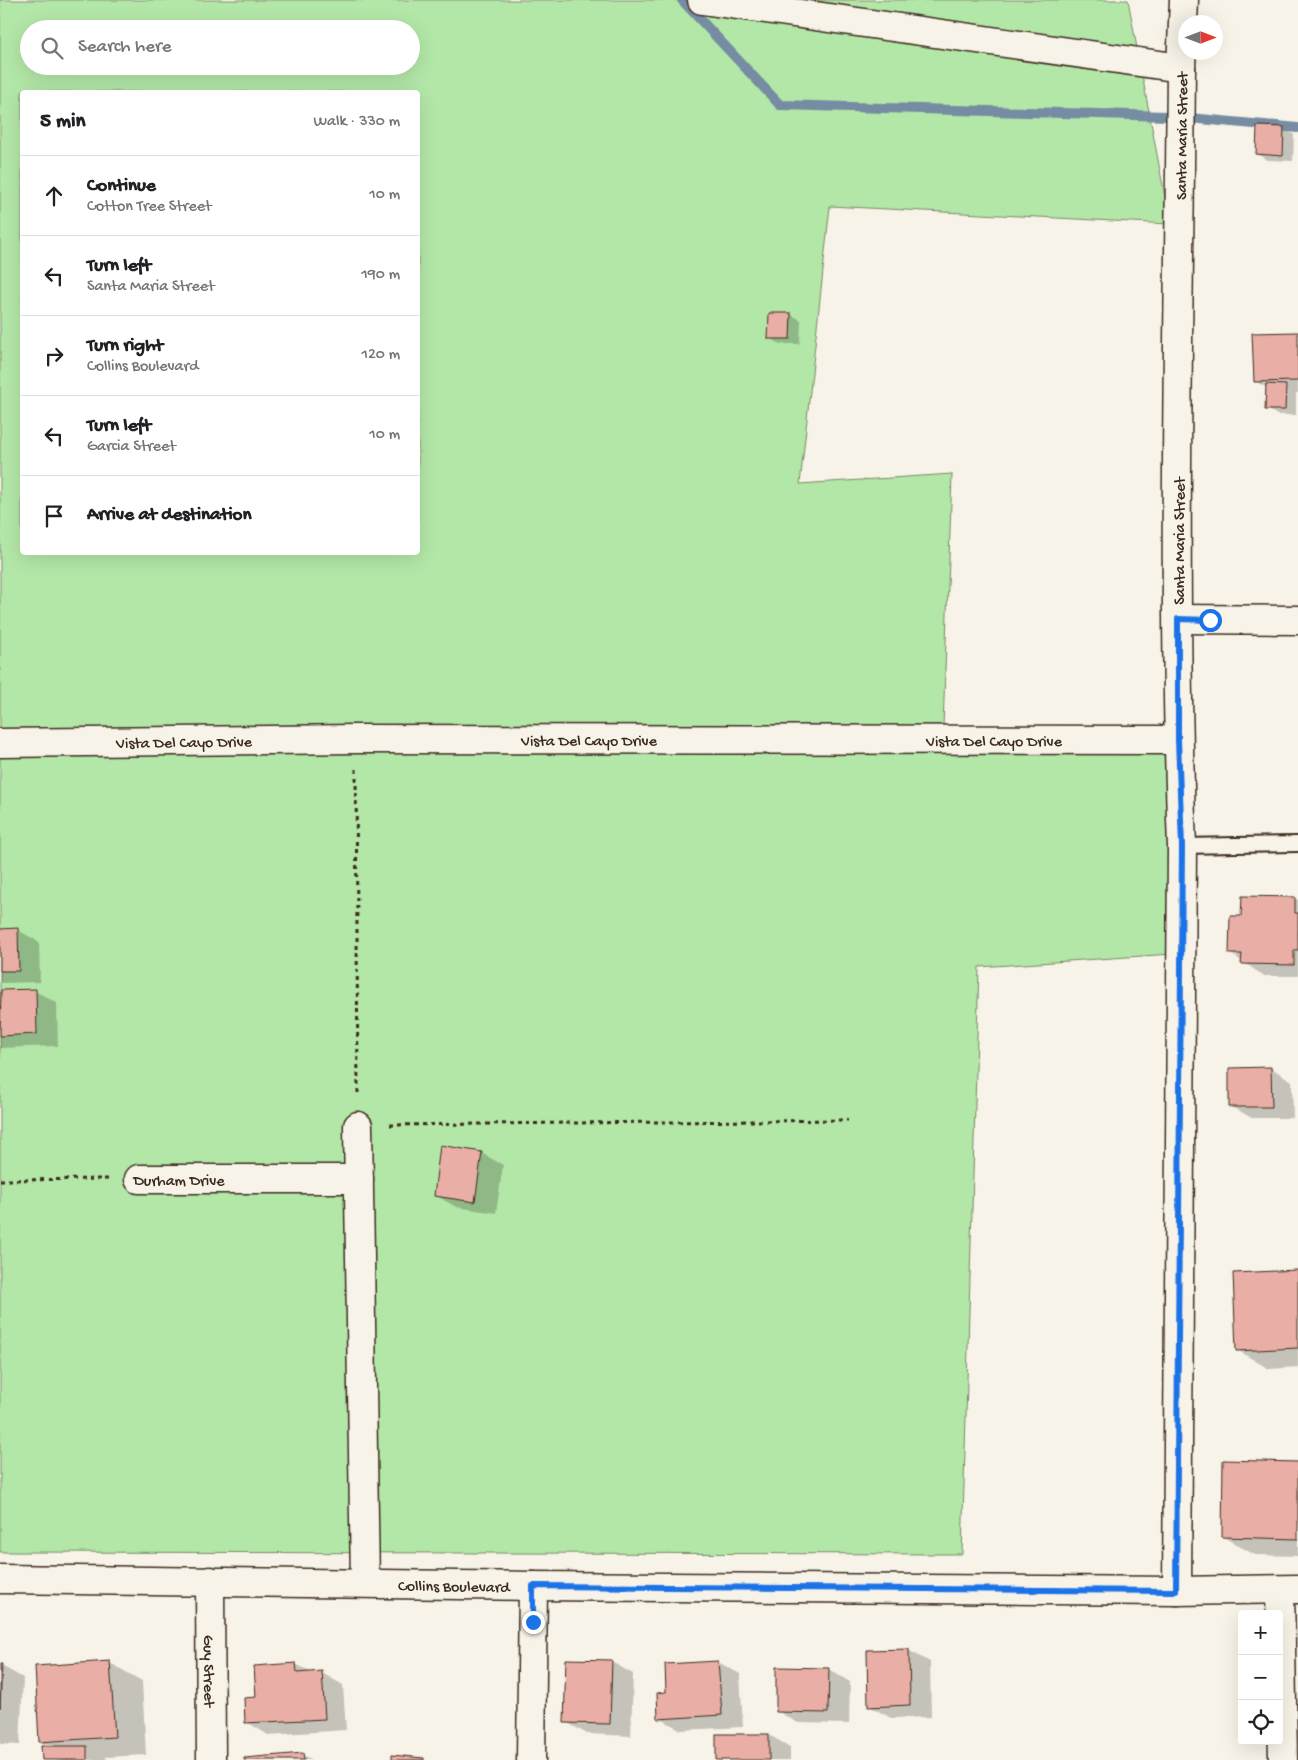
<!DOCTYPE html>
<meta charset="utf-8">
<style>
:root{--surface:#fff;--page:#f6f6f6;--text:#202124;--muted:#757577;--line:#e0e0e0}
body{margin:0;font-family:"Gochi Hand",sans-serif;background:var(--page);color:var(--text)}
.controls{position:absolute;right:15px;bottom:15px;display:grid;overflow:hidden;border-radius:5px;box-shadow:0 5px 20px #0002}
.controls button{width:45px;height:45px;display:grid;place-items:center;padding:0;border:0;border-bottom:1px solid var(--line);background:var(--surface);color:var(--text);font:25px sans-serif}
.compass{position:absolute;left:1178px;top:15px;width:45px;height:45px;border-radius:50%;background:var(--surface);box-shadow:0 5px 20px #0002;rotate:90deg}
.stop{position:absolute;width:15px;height:15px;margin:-11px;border:4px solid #1a73e8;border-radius:50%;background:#fff}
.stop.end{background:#1a73e8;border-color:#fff;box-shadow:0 1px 5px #0008}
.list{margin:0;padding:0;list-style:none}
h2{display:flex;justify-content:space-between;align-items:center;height:65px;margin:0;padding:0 20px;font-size:21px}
h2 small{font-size:16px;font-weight:400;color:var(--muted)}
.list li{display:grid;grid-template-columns:32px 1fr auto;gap:15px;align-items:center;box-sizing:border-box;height:80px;padding:0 20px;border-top:1px solid var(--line)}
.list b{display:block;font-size:19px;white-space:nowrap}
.list p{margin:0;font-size:16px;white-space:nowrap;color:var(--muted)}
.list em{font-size:16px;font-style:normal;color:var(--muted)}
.icon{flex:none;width:28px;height:28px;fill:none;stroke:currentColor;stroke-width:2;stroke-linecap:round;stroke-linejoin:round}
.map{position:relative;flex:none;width:1298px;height:1760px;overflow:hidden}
.search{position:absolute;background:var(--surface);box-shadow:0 5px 20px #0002;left:20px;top:20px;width:400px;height:55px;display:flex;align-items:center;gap:12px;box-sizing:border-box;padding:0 18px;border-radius:28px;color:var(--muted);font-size:19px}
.panel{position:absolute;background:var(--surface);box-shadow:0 5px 20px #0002;left:20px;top:90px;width:400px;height:465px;border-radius:5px}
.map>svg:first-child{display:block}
.green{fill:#b3e7a8;stroke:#778863;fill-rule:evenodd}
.shadow{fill:#0003}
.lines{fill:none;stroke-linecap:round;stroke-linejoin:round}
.stream{stroke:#768ca2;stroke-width:10}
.building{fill:#e9afa6;stroke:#3b2a1e}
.service-casing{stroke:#3b2a1e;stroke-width:18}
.minor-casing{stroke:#3b2a1e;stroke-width:31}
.tertiary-casing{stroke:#3b2a1e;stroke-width:31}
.secondary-casing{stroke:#3b2a1e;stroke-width:31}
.path{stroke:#3b2a1e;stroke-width:3;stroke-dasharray:4 4;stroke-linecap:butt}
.service{stroke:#f7f3e8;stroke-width:14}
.minor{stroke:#f7f3e8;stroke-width:28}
.tertiary{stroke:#f7f3e8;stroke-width:28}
.secondary{stroke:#f7f3e8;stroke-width:28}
.route{stroke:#1a73e8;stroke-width:6}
.labels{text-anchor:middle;stroke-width:4;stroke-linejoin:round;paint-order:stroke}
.street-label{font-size:16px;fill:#3b2a1e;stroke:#f7f3e8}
</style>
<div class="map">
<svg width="1298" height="1760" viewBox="0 0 1298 1760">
<rect width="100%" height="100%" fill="#f7f3e8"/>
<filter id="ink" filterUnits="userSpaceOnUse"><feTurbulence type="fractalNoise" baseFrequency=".02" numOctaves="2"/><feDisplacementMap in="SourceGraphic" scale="10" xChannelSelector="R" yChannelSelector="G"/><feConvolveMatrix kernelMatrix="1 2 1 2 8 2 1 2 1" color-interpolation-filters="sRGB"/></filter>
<g filter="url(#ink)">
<!-- green -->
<path class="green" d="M 0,0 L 1128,0 L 1170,224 L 830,206 L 800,484 L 952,474 L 943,727 L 1164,734 L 1172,954 L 979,967 L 962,1554 L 0,1552 ZM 29,29 L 411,29 L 411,66 L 29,66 ZM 22,92 L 418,92 L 418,552 L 22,552 Z"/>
<!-- shadow -->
<g class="shadow">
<path d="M 1284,129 L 1294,135 L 1293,161 L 1267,160 L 1257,154 Z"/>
<path d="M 790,314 L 801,320 L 800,344 L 780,344 L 770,338 Z"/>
<path d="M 1298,333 L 1298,393 L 1296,393 L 1296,415 L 1277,415 L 1267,409 L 1267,388 L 1255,381 Z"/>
<path d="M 1294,898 L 1298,900 L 1298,976 L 1264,976 L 1231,954 L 1243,917 Z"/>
<path d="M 0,930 L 18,930 L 39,942 L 40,982 L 0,983 Z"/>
<path d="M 2,991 L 35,991 L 57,1003 L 58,1046 L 0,1048 L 0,1002 Z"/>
<path d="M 1271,1068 L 1292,1081 L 1293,1118 L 1252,1118 L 1230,1106 Z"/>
<path d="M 481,1153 L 503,1165 L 496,1213 L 456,1207 L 435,1195 Z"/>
<path d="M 1298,1271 L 1298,1367 L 1269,1369 L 1237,1350 Z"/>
<path d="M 1298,1463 L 1298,1556 L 1255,1555 L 1223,1537 Z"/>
<path d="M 908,1650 L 930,1662 L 931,1717 L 891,1718 L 869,1706 Z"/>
<path d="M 567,1660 L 612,1662 L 633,1674 L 631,1736 L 587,1734 L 566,1722 Z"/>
<path d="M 718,1662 L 740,1674 L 743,1727 L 681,1730 L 659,1718 L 668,1693 L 666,1665 Z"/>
<path d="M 110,1663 L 142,1681 L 146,1755 L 105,1757 L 108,1760 L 43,1760 L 50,1747 L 40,1741 Z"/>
<path d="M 296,1664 L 312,1673 L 322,1673 L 343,1685 L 346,1730 L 268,1735 L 247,1722 L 257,1698 L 255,1667 Z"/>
<path d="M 0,1665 L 23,1678 L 20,1745 L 0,1744 Z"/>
<path d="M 828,1669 L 850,1682 L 849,1724 L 798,1723 L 777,1711 Z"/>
<path d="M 717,1735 L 769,1735 L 790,1747 L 790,1760 L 717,1760 Z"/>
<path d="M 303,1755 L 312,1760 L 246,1760 Z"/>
</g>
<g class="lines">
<!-- stream -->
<path class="stream" d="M 682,0 L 780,105 L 1168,116 L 1298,128"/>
</g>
<!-- building -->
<g class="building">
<path d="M 1257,126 L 1284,127 L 1283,156 L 1256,154 Z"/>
<path d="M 769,313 L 791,313 L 790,339 L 768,339 Z"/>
<path d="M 1298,332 L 1298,381 L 1254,382 L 1252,333 Z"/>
<path d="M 1266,384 L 1286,385 L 1285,410 L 1265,410 Z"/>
<path d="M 1242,896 L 1295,897 L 1295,913 L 1298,913 L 1298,950 L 1294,950 L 1294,965 L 1241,964 L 1242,954 L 1229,954 L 1230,916 L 1241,916 Z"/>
<path d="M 18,928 L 19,971 L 0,971 L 0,929 Z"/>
<path d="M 36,989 L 37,1034 L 0,1036 L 1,990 Z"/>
<path d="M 1271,1067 L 1272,1107 L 1229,1107 L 1229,1068 Z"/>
<path d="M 440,1145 L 482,1152 L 475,1202 L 434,1196 Z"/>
<path d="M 1298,1270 L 1298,1348 L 1236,1351 L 1233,1273 Z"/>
<path d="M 1223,1460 L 1298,1462 L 1298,1539 L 1222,1537 Z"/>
<path d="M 909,1649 L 910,1705 L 868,1707 L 867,1650 Z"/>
<path d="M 566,1659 L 612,1660 L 610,1724 L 564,1723 Z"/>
<path d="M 110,1661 L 115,1737 L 39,1742 L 35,1666 Z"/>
<path d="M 718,1661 L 722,1715 L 658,1719 L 657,1693 L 666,1692 L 665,1664 Z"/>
<path d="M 296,1663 L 297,1673 L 322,1671 L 325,1719 L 245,1723 L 244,1698 L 256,1697 L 254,1666 Z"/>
<path d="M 0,1664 L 2,1664 L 0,1708 Z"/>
<path d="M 776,1667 L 829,1668 L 828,1713 L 776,1712 Z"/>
<rect x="716" y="1734" width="53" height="26"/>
<path d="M 41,1746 L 87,1746 L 87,1760 L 42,1760 Z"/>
<path d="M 303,1753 L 304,1760 L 244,1760 L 244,1758 Z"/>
<path d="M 392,1755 L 424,1758 L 424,1760 L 392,1760 Z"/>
</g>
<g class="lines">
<defs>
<path id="service" d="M 1182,846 L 1298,844"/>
<g id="minor">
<path d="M 702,0 L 1181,68"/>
<path d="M 1178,619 L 1298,620"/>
<path id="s1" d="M 0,743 L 356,739 L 1178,740"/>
<path d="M 358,1126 L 365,1583"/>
<path d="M 139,1179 L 359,1179"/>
<path id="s2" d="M 210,1581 L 211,1760"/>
<path d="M 1280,1590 L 1283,1760"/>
<path d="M 531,1760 L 533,1586"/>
</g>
<g id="tertiary">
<path id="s3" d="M 1177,1591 L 1182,846 C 1172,587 1179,327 1181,68 L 1184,0"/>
</g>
<g id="secondary">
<path id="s4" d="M 0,1579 L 533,1586 L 1177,1591 L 1298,1589"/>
</g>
</defs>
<!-- service casing -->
<use href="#service" class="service-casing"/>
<!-- minor casing -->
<use href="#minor" class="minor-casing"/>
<!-- tertiary casing -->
<use href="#tertiary" class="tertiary-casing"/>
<!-- secondary casing -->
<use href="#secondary" class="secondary-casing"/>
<!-- path -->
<g class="path">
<path d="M 356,769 L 358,1096"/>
<path d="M 390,1125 L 848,1120"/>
<path d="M 0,1180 L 108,1179"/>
</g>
<!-- service -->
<use href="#service" class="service"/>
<!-- minor -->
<use href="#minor" class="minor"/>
<!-- tertiary -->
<use href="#tertiary" class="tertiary"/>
<!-- secondary -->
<use href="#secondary" class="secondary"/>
</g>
</g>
<g class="lines" filter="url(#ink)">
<!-- route -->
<path class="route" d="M 533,1622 L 533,1586 L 1176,1591 L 1182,846 L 1178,740 L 1178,619 L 1210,620"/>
</g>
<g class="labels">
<!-- street labels -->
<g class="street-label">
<text dy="6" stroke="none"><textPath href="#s3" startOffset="1455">Santa Maria Street</textPath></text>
<text transform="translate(1178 541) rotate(-90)" y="6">Santa Maria Street</text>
<text dy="6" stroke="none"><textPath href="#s1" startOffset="589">Vista Del Cayo Drive</textPath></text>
<text dy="6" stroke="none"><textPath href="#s1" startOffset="994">Vista Del Cayo Drive</textPath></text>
<text dy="6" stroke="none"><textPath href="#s1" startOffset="184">Vista Del Cayo Drive</textPath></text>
<text x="179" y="1185">Durham Drive</text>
<text dy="6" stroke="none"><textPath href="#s4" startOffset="454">Collins Boulevard</textPath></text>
<text dy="6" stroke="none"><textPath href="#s2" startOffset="90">Guy Street</textPath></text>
</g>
</g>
</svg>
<div class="controls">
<button>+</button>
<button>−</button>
<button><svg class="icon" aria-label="locate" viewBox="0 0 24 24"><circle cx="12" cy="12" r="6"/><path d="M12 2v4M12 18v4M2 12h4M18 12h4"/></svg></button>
</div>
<svg class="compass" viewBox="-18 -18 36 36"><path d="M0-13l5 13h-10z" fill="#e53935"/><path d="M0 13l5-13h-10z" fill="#757577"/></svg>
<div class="stop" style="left:1210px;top:620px"></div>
<div class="stop end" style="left:533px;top:1622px"></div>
<div class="search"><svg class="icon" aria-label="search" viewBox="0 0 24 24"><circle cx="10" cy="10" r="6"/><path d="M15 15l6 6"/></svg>Search here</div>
<section class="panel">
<h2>5 min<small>Walk · 330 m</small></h2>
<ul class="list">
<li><svg class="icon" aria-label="ahead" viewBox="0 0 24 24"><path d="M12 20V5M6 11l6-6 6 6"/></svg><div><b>Continue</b><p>Cotton Tree Street</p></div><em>10 m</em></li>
<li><svg class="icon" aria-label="left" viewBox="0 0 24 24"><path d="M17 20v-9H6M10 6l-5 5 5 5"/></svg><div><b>Turn left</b><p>Santa Maria Street</p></div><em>190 m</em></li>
<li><svg class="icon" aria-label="right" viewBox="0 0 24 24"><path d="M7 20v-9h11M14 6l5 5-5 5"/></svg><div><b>Turn right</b><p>Collins Boulevard</p></div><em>120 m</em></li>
<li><svg class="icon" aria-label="left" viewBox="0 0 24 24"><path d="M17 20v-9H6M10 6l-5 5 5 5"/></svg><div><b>Turn left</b><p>Garcia Street</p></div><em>10 m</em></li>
<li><svg class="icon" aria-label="arrive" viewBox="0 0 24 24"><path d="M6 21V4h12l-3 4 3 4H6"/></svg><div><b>Arrive at destination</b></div></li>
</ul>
</section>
</div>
